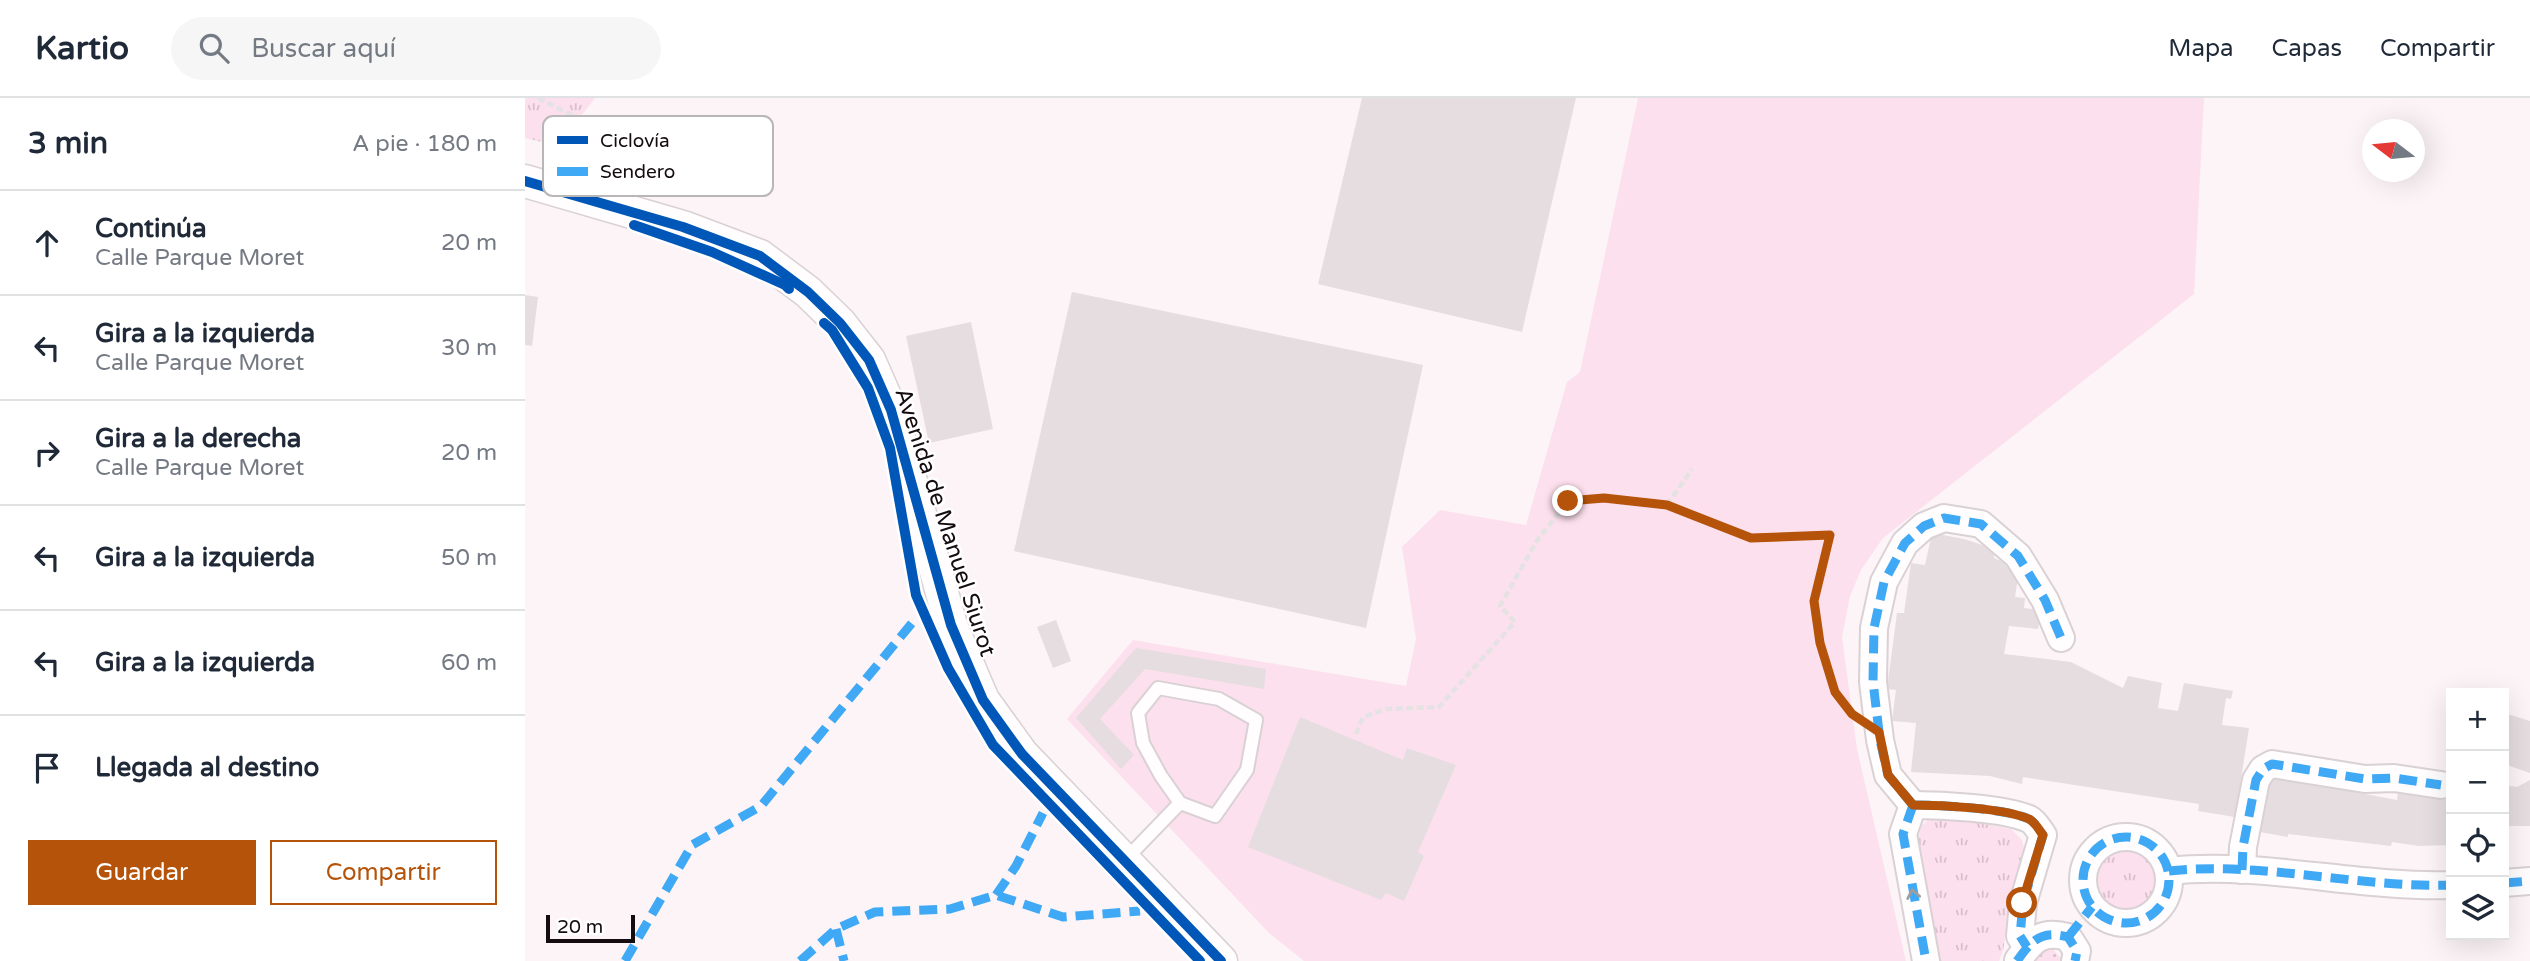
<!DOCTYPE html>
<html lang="es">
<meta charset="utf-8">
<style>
:root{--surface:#fff;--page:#f6f6f7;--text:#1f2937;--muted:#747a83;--line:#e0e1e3;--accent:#b45309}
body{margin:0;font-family:"Varela Round",sans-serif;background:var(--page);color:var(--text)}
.controls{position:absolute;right:21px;bottom:21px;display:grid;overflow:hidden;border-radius:0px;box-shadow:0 7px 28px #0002}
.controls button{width:63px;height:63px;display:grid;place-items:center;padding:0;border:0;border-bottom:2px solid var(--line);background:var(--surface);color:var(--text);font:35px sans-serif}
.compass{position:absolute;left:1837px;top:21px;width:63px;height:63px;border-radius:50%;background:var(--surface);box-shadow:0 7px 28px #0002;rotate:286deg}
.scale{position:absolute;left:21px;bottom:18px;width:89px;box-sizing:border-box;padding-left:7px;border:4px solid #140c0f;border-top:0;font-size:19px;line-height:24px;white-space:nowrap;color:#140c0f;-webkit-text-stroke:5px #fff;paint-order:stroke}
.stop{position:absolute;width:21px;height:21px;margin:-16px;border:5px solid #b45309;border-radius:50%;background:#fff}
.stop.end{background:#b45309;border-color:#fff;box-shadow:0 2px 7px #0008}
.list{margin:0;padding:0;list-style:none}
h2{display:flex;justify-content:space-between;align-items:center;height:91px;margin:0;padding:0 28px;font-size:30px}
h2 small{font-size:23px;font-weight:400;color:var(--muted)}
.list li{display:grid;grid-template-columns:46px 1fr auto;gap:21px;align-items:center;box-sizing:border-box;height:105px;padding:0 28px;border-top:2px solid var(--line)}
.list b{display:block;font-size:26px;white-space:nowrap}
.list p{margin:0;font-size:23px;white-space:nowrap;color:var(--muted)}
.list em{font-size:23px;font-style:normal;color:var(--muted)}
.actions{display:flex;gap:14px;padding:21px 28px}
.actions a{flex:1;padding:16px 0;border:2px solid var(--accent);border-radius:0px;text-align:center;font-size:24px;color:var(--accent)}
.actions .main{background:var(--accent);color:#fff}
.icon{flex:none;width:38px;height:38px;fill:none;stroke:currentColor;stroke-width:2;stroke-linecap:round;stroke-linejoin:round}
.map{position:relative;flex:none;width:2005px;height:863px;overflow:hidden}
header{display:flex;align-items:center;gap:42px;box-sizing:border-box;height:98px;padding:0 35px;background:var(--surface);border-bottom:2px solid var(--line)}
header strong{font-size:33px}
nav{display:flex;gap:38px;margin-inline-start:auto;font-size:24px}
.search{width:490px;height:63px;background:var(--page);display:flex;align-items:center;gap:18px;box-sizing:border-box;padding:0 24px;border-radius:38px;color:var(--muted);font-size:26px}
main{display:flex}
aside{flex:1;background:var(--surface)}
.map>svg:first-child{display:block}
.grass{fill:#fde0ed}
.park{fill:url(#park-tufts)}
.garden{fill:url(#garden-dots)}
.building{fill:#e5dde0}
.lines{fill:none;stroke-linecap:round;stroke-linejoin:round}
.service-casing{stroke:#d9d1d4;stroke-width:16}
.minor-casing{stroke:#d9d1d4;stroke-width:30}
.tertiary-casing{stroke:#d9d1d4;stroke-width:35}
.path{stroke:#e4e2e3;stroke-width:4.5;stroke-dasharray:7 3.5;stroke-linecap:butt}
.service{stroke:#fffdfe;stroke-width:12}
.minor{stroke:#fffdfe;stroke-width:26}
.tertiary{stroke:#fffdfe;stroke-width:32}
.quiet{stroke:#3fa9f5;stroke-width:9;stroke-dasharray:18 9;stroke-linecap:butt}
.cycleway-casing{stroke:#fff;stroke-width:15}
.cycleway{stroke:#0057b8;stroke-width:10}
.oneway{stroke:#a19d9e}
.route{stroke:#b45309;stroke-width:9}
.labels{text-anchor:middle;stroke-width:5;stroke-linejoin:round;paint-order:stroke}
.street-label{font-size:23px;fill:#140c0f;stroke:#fff}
.key{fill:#fff;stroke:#b8b6b7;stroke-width:2}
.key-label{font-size:19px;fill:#140c0f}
</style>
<header>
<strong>Kartio</strong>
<div class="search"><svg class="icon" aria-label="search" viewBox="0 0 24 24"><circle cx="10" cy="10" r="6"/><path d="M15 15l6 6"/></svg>Buscar aquí</div>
<nav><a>Mapa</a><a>Capas</a><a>Compartir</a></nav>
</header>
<main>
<aside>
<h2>3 min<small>A pie · 180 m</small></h2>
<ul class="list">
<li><svg class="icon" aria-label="ahead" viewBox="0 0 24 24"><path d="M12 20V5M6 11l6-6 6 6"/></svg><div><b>Continúa</b><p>Calle Parque Moret</p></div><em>20 m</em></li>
<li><svg class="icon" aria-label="left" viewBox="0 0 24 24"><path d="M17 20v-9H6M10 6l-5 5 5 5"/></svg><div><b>Gira a la izquierda</b><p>Calle Parque Moret</p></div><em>30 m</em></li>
<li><svg class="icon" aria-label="right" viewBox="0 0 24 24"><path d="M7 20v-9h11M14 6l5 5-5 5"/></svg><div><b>Gira a la derecha</b><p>Calle Parque Moret</p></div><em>20 m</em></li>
<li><svg class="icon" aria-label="left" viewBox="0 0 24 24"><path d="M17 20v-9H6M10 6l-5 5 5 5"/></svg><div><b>Gira a la izquierda</b></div><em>50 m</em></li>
<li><svg class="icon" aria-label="left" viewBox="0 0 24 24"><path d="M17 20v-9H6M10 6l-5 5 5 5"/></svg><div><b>Gira a la izquierda</b></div><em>60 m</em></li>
<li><svg class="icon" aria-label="arrive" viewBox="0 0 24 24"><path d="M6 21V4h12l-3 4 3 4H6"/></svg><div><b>Llegada al destino</b></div></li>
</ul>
<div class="actions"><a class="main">Guardar</a><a>Compartir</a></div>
</aside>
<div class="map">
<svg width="2005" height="863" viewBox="0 0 2005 863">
<defs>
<pattern id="park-tufts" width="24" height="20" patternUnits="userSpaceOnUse" patternTransform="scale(1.75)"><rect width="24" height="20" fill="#fde0ed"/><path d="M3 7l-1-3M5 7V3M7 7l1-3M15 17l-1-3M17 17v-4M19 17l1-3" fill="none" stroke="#d8bfca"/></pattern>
<pattern id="garden-dots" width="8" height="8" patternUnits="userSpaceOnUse" patternTransform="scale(1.75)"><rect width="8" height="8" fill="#fde0ed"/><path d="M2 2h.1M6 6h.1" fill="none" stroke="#d8bfca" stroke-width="1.8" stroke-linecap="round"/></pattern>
</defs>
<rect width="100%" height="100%" fill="#fcf4f7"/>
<!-- grass -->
<path class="grass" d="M 1113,0 L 1679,0 L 1669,196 L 1358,440 L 1336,472 L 1325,498 L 1317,539 L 1332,651 L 1381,863 L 779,863 L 744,835 L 542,621 L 608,542 L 881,588 L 891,541 L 877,449 L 915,412 L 1001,427 L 1042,284 L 1055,274 Z"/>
<!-- park -->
<g class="park">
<path d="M 0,0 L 70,0 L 33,48 L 0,40 Z"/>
<path d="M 1409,717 L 1486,731 L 1497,742 L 1500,754 L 1486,800 L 1478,853 L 1474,863 L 1413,863 L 1392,744 L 1397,727 Z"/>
<circle cx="1600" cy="781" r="33"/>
</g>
<!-- garden -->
<path class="garden" d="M 1515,851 L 1528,851 L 1538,863 L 1502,863 Z"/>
<!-- building -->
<g class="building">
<path d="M 837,0 L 1051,0 L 997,234 L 793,186 Z"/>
<path d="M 547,194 L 898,267 L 841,530 L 489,453 Z"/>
<path d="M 0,197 L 13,199 L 7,248 L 0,247 Z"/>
<path d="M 446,224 L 468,331 L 404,345 L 381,238 Z"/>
<path d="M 1407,435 L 1439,441 L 1470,451 L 1469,460 L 1476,463 L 1493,479 L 1490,499 L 1500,500 L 1499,510 L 1516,512 L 1513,531 L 1484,528 L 1479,556 L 1546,564 L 1598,590 L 1603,578 L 1637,585 L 1633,610 L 1653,613 L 1659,585 L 1708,593 L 1706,601 L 1701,600 L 1697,627 L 1724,630 L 1710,719 L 1673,713 L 1674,706 L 1498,679 L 1497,686 L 1465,678 L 1386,674 L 1391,625 L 1367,623 L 1371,592 L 1362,591 L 1372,515 L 1379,515 L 1386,465 L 1400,467 Z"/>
<path d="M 531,522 L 546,563 L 528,570 L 512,529 Z"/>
<path d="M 611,550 L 741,571 L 739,591 L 620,571 L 575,621 L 609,657 L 596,671 L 551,620 Z"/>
<path d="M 1979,615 L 2005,623 L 2005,675 L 1979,666 Z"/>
<path d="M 775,619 L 878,662 L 882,650 L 931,667 L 893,754 L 899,758 L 879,803 L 861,795 L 856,802 L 723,749 Z"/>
<path d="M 1744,678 L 1872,702 L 1873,694 L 1902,699 L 1904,693 L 1926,696 L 1926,747 L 1894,748 L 1867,744 L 1866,748 L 1763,736 L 1763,739 L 1735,734 Z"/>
<path d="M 2005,682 L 2005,728 L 1984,728 L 1982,741 L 1979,741 L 1979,687 L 1992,689 Z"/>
</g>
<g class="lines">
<defs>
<path id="service" d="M 599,763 L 655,705 L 636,678 L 618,645 L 613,615 L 633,590 L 694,601 L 731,622 L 722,672 L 690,718 L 655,705"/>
<g id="minor">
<path d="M 1388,707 L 1363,677 L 1355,642 L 1348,584 L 1349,530 L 1359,484 L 1380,445 L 1399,428 L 1419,420 L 1456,426 L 1493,458 L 1520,502 L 1536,540"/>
<path d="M 1388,707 C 1416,707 1479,710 1504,721 C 1510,724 1514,732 1518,737 L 1498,805 L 1495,838 L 1502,849"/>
<path d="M 1388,707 L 1378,736 L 1401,863"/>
<circle cx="1601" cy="782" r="43"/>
<path d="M 1717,772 L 1718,749 L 1731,682 L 1738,671 L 1747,666 L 1840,681 L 1869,680 L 1916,687"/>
<path d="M 1644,773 C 1736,763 1833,790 1926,787"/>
<path d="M 1979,785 L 2005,783"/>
<path d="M 1493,862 C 1508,841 1517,832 1543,839 L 1552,853 L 1550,863"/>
</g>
<path id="tertiary" d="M 0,83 L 158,129 L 235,158 L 283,194 L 315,225 L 344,262 L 366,312 L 426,527 L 458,602 L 497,656 L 696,863"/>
</defs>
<!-- service casing -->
<use href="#service" class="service-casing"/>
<!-- minor casing -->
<use href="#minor" class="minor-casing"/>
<!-- tertiary casing -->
<use href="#tertiary" class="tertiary-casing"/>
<!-- path -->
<g class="path">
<path d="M 13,0 L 54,21 L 153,94"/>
<path d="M 1142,407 L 1167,371"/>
<path d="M 831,636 L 838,619 L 861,611 L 914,609 L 990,524 L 975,508 L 1011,444 L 1043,403 L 1079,400 L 1142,407 L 1226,440 L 1305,437 L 1289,503 L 1295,545 L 1310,594 L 1323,610"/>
</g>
<!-- service -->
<use href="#service" class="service"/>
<!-- minor -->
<use href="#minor" class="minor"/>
<!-- tertiary -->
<use href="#tertiary" class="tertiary"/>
<!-- quiet -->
<g class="quiet">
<path d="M 1388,707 L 1363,677 L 1355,642 L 1348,584 L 1349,530 L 1359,484 L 1380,445 L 1399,428 L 1419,420 L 1456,426 L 1493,458 L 1520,502 L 1536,540"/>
<path d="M 1388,707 C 1416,707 1479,710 1504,721 C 1510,724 1514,732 1518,737 L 1498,805 L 1495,838 L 1502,849"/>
<path d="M 1388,707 L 1378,736 L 1401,863"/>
<circle cx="1601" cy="782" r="43"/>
<path d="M 1717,772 L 1718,749 L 1731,682 L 1738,671 L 1747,666 L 1840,681 L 1869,680 L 1916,687"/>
<path d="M 1644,773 C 1736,763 1833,790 1926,787"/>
<path d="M 1979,785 L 2005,783"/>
<path d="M 471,797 L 491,768 L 518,715"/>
<path d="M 311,831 L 319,863"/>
<path d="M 1543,839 L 1567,809"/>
<path d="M 100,863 L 167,747 L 236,708 L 387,525"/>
<path d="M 275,863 L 311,831 L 350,814 L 425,811 L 471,797 L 538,819 L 615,813"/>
<path d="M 1492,863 C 1507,842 1516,832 1543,839 L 1552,853 L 1550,863"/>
</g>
<defs>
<g id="cycleway">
<path d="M 0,83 L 158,129 L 235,158 L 283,194 L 315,225 L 344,262 L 366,312 L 426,527 L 458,602 L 497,656 L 696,863"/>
<path d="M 109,127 L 187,154 L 260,187 L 264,191"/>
<path d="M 299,225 L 307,232 L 343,290 L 365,350 L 391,497 L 423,570 L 468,647 L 675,863"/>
</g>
</defs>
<!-- cycleway casing -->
<use href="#cycleway" class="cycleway-casing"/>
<!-- cycleway -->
<use href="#cycleway" class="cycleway"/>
</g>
<!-- one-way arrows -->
<defs><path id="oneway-chevron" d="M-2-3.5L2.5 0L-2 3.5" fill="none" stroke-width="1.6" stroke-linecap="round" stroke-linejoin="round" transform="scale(1.75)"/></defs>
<use class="oneway" href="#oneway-chevron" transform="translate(1388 796) rotate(-101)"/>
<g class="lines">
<!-- route -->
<path class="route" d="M 1043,403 L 1079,400 L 1142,407 L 1226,440 L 1305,437 L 1289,503 L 1295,545 L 1310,594 L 1327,616 L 1354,634 L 1363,677 L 1388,707 C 1416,707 1479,710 1504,721 C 1510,724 1514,732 1518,737 L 1497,805"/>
</g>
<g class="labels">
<!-- street labels -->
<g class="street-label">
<text transform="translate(421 424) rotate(72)" y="8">Avenida de Manuel Siurot</text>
</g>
</g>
<!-- legend -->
<rect x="18" y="18" width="230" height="80" rx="10" class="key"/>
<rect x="32" y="38" width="31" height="8" fill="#0057b8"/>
<rect x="32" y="69" width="31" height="9" fill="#3fa9f5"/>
<g class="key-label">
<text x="75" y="49">Ciclovía</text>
<text x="75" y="80">Sendero</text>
</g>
</svg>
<div class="controls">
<button>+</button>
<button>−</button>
<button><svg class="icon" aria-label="locate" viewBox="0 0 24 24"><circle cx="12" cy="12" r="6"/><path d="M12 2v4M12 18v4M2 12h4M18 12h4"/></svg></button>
<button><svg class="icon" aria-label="layers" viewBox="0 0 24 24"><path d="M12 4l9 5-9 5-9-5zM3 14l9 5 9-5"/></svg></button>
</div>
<svg class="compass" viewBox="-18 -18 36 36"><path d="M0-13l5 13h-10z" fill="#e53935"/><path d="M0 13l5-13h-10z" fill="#747a83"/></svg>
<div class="scale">20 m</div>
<div class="stop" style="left:1497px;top:805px"></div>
<div class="stop end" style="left:1043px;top:403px"></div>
</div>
</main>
